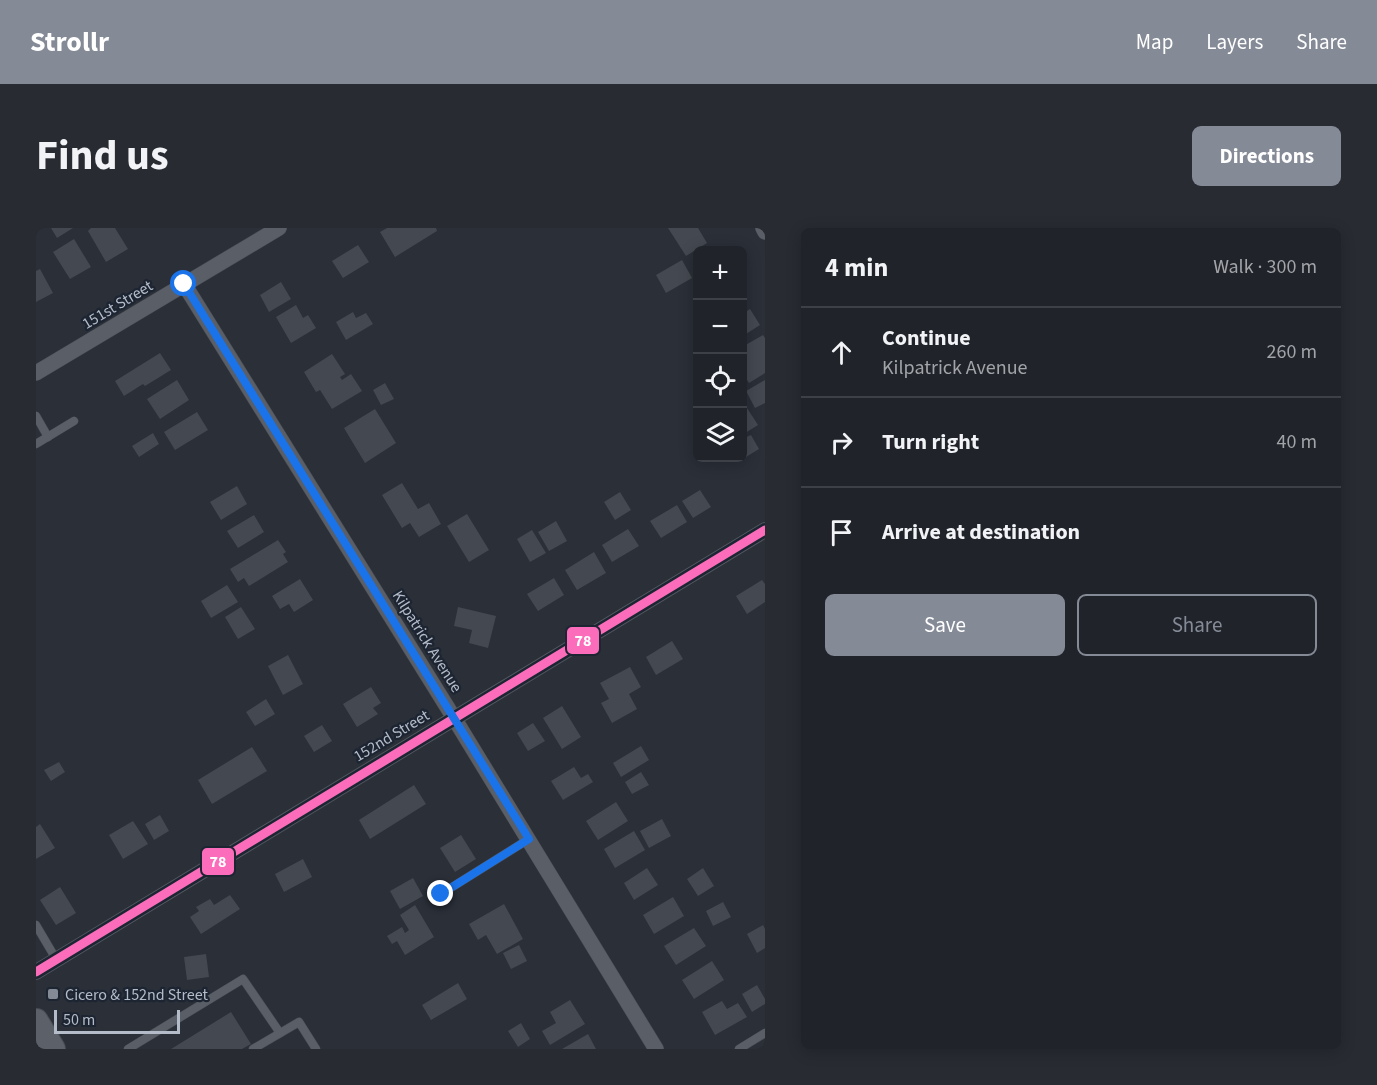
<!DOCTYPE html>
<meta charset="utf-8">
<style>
:root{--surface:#20232a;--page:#282b32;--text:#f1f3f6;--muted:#a2a4a8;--line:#3d4047;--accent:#848a96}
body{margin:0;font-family:"Source Sans 3",sans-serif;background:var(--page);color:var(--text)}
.controls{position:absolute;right:18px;top:18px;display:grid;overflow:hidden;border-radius:9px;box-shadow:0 3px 15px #0003}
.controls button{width:54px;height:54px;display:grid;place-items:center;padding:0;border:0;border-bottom:2px solid var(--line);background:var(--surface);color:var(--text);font:30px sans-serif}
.scale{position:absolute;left:18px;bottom:15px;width:126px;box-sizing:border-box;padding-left:6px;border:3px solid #b4bbc9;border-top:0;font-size:16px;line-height:21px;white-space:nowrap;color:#b4bbc9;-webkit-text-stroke:4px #1d2533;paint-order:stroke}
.stop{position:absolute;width:18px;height:18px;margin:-14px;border:4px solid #1a73e8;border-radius:50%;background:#fff}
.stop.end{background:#1a73e8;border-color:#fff;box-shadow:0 2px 6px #0008}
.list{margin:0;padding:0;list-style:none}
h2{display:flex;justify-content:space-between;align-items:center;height:78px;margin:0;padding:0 24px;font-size:26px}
h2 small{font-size:20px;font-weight:400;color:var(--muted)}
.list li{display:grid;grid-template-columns:39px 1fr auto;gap:18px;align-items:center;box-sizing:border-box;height:90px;padding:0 24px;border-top:2px solid var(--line)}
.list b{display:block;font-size:22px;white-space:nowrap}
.list p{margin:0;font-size:20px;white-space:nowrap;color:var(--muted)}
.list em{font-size:20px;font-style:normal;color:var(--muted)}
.actions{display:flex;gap:12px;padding:18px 24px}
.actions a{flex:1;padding:14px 0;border:2px solid var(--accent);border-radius:9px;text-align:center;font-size:21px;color:var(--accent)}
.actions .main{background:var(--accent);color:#fff}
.icon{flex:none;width:33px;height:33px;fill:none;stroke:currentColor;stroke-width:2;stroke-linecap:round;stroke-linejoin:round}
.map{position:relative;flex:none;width:729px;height:821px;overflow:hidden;border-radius:9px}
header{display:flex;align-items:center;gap:36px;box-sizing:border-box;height:84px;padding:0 30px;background:var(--accent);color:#fff}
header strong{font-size:28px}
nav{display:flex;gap:33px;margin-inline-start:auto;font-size:21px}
.intro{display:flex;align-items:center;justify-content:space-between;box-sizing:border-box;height:144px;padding:0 36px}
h1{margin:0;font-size:42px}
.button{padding:15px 27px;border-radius:9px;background:var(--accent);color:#fff;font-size:21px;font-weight:700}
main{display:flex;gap:36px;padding:0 36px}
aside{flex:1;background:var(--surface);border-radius:9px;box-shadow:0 3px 15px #0003}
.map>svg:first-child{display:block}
.building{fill:#444850}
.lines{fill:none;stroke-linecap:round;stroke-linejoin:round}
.service-casing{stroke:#464a51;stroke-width:9}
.minor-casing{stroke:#464a51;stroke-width:16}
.primary-casing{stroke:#484c55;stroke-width:26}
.service{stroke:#5a5e66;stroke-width:8}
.minor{stroke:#5a5e66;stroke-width:15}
.primary{stroke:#5c6068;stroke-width:24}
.bus-1-casing{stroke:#1d2533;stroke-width:14}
.bus-1{stroke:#fb6dba;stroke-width:9}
.route{stroke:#1a73e8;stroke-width:8}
.poi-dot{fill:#848a96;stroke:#1d2533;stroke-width:2}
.labels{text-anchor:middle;stroke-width:4.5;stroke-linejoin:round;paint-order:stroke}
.street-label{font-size:16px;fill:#b4bbc9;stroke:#1d2533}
.poi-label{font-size:16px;fill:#b4bbc9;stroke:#1d2533;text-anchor:start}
.line-badge{stroke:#1d2533;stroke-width:2}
.badge-label{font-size:16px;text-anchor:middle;font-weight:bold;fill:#fff}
</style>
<header>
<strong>Strollr</strong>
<nav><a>Map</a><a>Layers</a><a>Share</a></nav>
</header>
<div class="intro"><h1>Find us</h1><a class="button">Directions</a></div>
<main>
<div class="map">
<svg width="729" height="821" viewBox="0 0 729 821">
<rect width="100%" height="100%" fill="#2a2f38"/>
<!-- building -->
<g class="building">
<path d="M 15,0 L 37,0 L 21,10 Z"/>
<path d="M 55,0 L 79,0 L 92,21 L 70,34 L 52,3 Z"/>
<path d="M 351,0 L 400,0 L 401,3 L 359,29 L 344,4 Z"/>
<path d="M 632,0 L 662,0 L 671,15 L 650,28 Z"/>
<path d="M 38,11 L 55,39 L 34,51 L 17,24 Z"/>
<path d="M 322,17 L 333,34 L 307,50 L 296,33 Z"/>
<path d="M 646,32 L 656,50 L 630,65 L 620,47 Z"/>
<path d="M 4,41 L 17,65 L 0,74 L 0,43 Z"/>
<path d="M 245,54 L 255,71 L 233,84 L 224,67 Z"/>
<path d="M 260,77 L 267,90 L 272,87 L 280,100 L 255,115 L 240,89 Z"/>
<path d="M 706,77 L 711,83 L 714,81 L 724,97 L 710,106 L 706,101 Z"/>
<path d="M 317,84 L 320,90 L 330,85 L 337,96 L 310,112 L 300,94 Z"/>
<path d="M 727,107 L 729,110 L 729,145 L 713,155 L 706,144 L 706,119 Z"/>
<path d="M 124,125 L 135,142 L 109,158 L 107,156 L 88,168 L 79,153 Z"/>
<path d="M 296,126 L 309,146 L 304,149 L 306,152 L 315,146 L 326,163 L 296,181 L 284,162 L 280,164 L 268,144 Z"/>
<path d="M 141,152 L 153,172 L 124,191 L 111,171 Z"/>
<path d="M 729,152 L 729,175 L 719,180 L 710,163 Z"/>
<path d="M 349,155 L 358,171 L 345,177 L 337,162 Z"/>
<path d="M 711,180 L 722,197 L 706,207 L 706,183 Z"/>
<path d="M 339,181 L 360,215 L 329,235 L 308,200 Z"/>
<path d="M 161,184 L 172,202 L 139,222 L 128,204 Z"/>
<path d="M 117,205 L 123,216 L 103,229 L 96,218 Z"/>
<path d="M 715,207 L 723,221 L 710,229 L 706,223 L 706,211 Z"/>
<path d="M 366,255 L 382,281 L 393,275 L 405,296 L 383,309 L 374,295 L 366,300 L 346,267 Z"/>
<path d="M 201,258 L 211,276 L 185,292 L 174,274 Z"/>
<path d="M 664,262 L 675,279 L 657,290 L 646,273 Z"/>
<path d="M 584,264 L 595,282 L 579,292 L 568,274 Z"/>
<path d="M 641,277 L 651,294 L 625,310 L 614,293 Z"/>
<path d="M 431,286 L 453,322 L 433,334 L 411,298 Z"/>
<path d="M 218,287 L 228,304 L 202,320 L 191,303 Z"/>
<path d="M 520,293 L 531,313 L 513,323 L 502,304 Z"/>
<path d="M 592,301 L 603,318 L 576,334 L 566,317 Z"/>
<path d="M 496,302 L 510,325 L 494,334 L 481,311 Z"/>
<path d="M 242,312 L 250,324 L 247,326 L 252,334 L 213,358 L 208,350 L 202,354 L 194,341 Z"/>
<path d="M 558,324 L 570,345 L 541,362 L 529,342 Z"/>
<path d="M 518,350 L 528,367 L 502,383 L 491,366 Z"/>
<path d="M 264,351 L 277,372 L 258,384 L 253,376 L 244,381 L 236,368 Z"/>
<path d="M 726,352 L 729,356 L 729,374 L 711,386 L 700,368 Z"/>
<path d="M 191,357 L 202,374 L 175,390 L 165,373 Z"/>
<path d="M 205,379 L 219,401 L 202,411 L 189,389 Z"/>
<path d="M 422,379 L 460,388 L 452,420 L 433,415 L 436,402 L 418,398 Z"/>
<path d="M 636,413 L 647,431 L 620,447 L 610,429 Z"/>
<path d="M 252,427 L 267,456 L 247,467 L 232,438 Z"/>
<path d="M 594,439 L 605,459 L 593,466 L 601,481 L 576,495 L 565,475 L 573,471 L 564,455 Z"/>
<path d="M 335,459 L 345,475 L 337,480 L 342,486 L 321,499 L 307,476 Z"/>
<path d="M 230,471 L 239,486 L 219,498 L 210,484 Z"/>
<path d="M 526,478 L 545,509 L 526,521 L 507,490 Z"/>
<path d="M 497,495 L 509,513 L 492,523 L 481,505 Z"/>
<path d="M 286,497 L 296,513 L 278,524 L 268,508 Z"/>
<path d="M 605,518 L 613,532 L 585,549 L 577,535 Z"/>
<path d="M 216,519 L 231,543 L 176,576 L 162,552 Z"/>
<path d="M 23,534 L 29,544 L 15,553 L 8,542 Z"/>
<path d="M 538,539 L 545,550 L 552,546 L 557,554 L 527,572 L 515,553 Z"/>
<path d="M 605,544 L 613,557 L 596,566 L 589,554 Z"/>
<path d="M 378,557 L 390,576 L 334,611 L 323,592 Z"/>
<path d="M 580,574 L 592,593 L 562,612 L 550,593 Z"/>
<path d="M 124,587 L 133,603 L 118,612 L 109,596 Z"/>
<path d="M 626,591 L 635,608 L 613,620 L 604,603 Z"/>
<path d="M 97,593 L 112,616 L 87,631 L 73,607 Z"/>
<path d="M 4,596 L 19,620 L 0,631 L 0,599 Z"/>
<path d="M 598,603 L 609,622 L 579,640 L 568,621 Z"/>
<path d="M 425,607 L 440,631 L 419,644 L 404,620 Z"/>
<path d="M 267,631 L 276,649 L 248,664 L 239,646 Z"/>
<path d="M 611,640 L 622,657 L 598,672 L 588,655 Z"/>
<path d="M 667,640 L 678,658 L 662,668 L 651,651 Z"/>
<path d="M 377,650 L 387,668 L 364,681 L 354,663 Z"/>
<path d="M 24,659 L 40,685 L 20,697 L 4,672 Z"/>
<path d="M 194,667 L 204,681 L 165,706 L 154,689 L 163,683 L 160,679 L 174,671 L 178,677 Z"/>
<path d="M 637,669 L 648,688 L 618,706 L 607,687 Z"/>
<path d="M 687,674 L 695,689 L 677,698 L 670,683 Z"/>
<path d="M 468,676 L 487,711 L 461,726 L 450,707 L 442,712 L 433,696 Z"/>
<path d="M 379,677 L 398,709 L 369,727 L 361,713 L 356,716 L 351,708 L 366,699 L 369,705 L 373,702 L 364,687 Z"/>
<path d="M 727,697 L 729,701 L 729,720 L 721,725 L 711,706 Z"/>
<path d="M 658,700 L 670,718 L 640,737 L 628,718 Z"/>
<path d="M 483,717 L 491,733 L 475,741 L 467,725 Z"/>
<path d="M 170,726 L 173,749 L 151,752 L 148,729 Z"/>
<path d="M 676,733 L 688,752 L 658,771 L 646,752 Z"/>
<path d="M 422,755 L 431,771 L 395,792 L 386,777 Z"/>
<path d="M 721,757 L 729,771 L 729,776 L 716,784 L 706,766 Z"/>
<path d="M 534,772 L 549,796 L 514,817 L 506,803 L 520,795 L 514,784 Z"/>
<path d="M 686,773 L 691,781 L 702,775 L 711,789 L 679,807 L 666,784 Z"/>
<path d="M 195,784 L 215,816 L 206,821 L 135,821 Z"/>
<path d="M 485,795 L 494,811 L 482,819 L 472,803 Z"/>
<path d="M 552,806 L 560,821 L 526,821 Z"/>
</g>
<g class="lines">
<defs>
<g id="service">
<path d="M 0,188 L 12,209"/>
<path d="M 0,216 L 38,193"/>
<path d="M 405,666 L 493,611"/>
<path d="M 0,697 L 20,731"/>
<path d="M 92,821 L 207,751 L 244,805"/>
<path d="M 217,821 L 263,794 L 280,821"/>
<path d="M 703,821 L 729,805"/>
</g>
<g id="minor">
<path d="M 727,0 L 729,4"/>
<path d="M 148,56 L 418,490 L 620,821"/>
<path d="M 0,145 L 243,0"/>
<path d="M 0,744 L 729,302"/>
</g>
<path id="primary" d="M 0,793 L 17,821"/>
</defs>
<!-- service casing -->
<use href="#service" class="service-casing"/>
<!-- minor casing -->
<use href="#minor" class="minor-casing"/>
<!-- primary casing -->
<use href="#primary" class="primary-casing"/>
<!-- service -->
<use href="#service" class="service"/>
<!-- minor -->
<use href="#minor" class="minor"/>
<!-- primary -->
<use href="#primary" class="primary"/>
<defs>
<path id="bus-1" d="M 0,744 L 729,302"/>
</defs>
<!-- bus-1 casing -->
<use href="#bus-1" class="bus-1-casing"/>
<!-- bus-1 -->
<use href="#bus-1" class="bus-1"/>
</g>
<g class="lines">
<!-- route -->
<path class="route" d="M 148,56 L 493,611 L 405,666"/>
</g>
<!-- markers -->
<rect class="poi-dot" x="11" y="760" width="12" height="12" rx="3"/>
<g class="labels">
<!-- street labels -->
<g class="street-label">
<text transform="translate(81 76) rotate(-31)" y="6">151st Street</text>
<text transform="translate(392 413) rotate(58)" y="6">Kilpatrick Avenue</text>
<text transform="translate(355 507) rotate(-31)" y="6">152nd Street</text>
</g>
<!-- poi labels -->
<g class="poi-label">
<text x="29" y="772">Cicero &amp; 152nd Street</text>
</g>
</g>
<g class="line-badge">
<rect x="530" y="398" width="34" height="29" rx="6" fill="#fb6dba"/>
<rect x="165" y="619" width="34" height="29" rx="6" fill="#fb6dba"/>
</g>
<g class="badge-label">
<text x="547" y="418">78</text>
<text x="182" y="639">78</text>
</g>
</svg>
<div class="controls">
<button>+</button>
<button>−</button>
<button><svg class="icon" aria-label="locate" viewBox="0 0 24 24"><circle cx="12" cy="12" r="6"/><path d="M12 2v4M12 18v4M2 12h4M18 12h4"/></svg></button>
<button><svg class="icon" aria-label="layers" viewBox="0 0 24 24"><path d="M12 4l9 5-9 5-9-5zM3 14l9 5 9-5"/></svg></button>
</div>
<div class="scale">50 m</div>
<div class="stop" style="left:148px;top:56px"></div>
<div class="stop end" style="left:405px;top:666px"></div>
</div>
<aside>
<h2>4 min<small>Walk · 300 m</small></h2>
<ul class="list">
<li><svg class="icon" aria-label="ahead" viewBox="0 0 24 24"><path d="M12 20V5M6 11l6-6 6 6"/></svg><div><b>Continue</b><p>Kilpatrick Avenue</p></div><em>260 m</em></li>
<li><svg class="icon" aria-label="right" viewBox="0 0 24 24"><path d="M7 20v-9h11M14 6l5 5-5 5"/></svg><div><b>Turn right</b></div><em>40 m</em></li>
<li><svg class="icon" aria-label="arrive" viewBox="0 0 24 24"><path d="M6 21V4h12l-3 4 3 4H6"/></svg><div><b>Arrive at destination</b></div></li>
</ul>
<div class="actions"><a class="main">Save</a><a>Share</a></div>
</aside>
</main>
